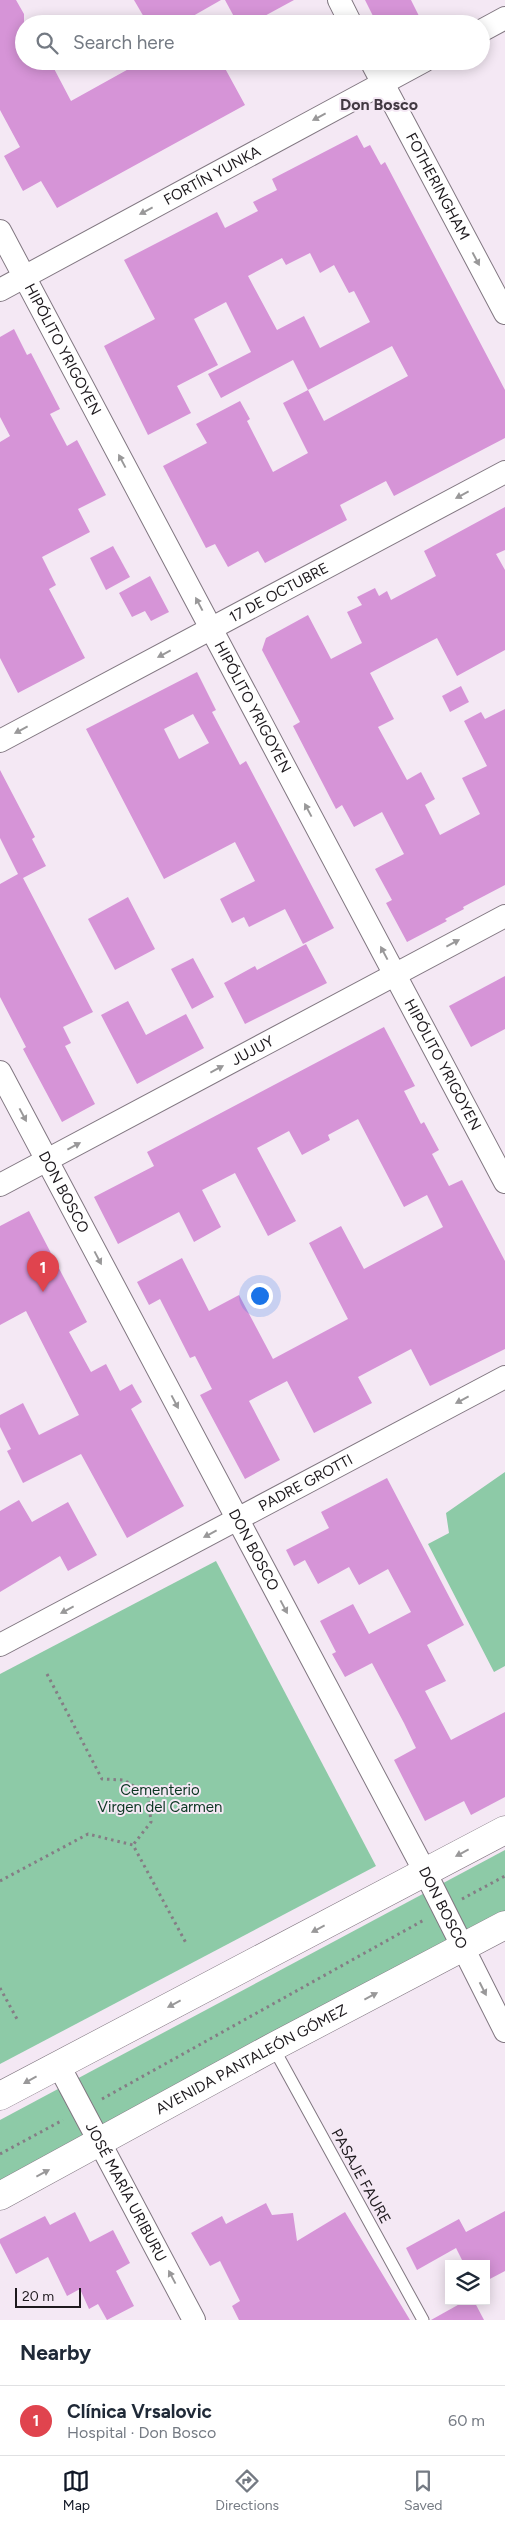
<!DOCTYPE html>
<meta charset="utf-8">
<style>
:root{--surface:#fff;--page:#f6f6f7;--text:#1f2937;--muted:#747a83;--line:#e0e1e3;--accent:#111827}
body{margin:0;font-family:Figtree,sans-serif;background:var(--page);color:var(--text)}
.controls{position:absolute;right:15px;bottom:15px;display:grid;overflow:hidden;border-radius:0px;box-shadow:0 2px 12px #0003}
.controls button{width:45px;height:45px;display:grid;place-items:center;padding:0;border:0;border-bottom:1px solid var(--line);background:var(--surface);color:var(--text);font:25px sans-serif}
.scale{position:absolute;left:15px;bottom:12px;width:66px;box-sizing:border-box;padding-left:5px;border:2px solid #1d191d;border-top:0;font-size:14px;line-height:18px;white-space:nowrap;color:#1d191d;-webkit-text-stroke:4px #f4e8f4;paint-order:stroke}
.you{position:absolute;left:259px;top:1295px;width:18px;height:18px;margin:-12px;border:4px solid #fff;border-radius:50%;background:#1a73e8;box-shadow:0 0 0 8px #1a73e833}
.badge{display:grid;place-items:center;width:32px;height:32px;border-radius:50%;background:var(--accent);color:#fff;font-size:16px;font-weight:700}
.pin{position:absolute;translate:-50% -41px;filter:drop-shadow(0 1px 2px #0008)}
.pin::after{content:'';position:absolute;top:26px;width:18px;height:15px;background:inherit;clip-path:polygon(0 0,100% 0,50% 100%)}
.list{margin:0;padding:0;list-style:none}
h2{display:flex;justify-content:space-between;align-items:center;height:65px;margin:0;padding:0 20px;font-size:21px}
h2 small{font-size:16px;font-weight:400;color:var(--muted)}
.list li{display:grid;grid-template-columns:32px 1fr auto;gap:15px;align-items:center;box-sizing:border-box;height:70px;padding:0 20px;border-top:1px solid var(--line)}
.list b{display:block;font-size:19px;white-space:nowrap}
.list p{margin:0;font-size:16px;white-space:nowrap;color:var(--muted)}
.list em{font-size:16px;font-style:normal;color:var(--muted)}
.icon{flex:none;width:28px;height:28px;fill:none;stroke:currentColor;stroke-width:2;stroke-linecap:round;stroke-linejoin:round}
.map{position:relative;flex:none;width:505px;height:2320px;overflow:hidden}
.search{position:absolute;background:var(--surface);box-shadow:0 2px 12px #0003;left:15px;right:15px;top:15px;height:55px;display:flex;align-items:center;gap:12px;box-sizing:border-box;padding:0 18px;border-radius:28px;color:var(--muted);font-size:19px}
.sheet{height:135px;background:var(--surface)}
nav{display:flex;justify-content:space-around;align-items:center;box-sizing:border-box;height:70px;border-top:1px solid var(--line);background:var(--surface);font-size:14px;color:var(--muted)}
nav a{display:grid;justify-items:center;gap:2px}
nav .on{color:var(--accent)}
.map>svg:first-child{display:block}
.green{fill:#8dcaa7}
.building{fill:#d694d7;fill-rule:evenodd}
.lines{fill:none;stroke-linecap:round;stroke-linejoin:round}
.service-casing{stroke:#817781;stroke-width:13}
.minor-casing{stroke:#817781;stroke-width:24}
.secondary-casing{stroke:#817781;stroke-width:29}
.path{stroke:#857d85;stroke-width:3;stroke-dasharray:2.5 4;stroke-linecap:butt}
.service{stroke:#fff;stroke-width:11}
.minor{stroke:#fff;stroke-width:22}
.secondary{stroke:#fff;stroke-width:28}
.oneway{fill:#999899}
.labels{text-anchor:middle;stroke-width:4;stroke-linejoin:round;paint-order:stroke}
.street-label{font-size:15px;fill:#1d191d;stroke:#f4e8f4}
.park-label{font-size:15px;fill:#0a3521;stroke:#f4e8f4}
.neighbourhood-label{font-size:16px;font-weight:bold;fill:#423942;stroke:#f4e8f4}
</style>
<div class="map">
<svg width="505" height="2320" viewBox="0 0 505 2320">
<rect width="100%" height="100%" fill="#f4e8f4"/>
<!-- green -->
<g class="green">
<path d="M 505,1472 L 505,1666 L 494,1672 L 428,1544 L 449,1533 L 446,1513 Z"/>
<path d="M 216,1561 L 376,1866 L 0,2064 L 0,1674 Z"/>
<path d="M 505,1850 L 505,1915 L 0,2186 L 0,2120 Z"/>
</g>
<!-- building -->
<g class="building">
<path d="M 0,0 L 16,0 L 24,14 L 24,61 L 50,61 L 71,101 L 143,61 L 221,61 L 245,105 L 57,208 L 41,181 L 23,191 L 4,156 L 20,147 L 0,110 Z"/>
<path d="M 134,0 L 221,0 L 179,24 L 148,24 Z"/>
<path d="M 225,0 L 294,0 L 250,24 L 238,24 Z"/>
<path d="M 365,0 L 411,0 L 423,24 L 377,24 Z"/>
<path d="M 357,135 L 364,148 L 370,145 L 381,165 L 385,162 L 505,390 L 505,438 L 394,496 L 386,481 L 340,505 L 347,520 L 265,563 L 258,551 L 228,567 L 215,544 L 206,548 L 163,466 L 207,443 L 196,424 L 240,401 L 250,419 L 247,421 L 273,472 L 308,453 L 283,403 L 308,390 L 324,421 L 408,376 L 392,346 L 308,390 L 293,360 L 221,398 L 208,374 L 251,352 L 226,302 L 194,319 L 218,365 L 177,386 L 191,413 L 148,435 L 104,346 L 155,319 L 124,260 L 217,212 L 225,228 L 258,211 L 253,202 L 277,190 L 272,179 ZM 310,253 L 320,273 L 334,265 L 349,293 L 354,291 L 370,322 L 320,348 L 304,316 L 277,330 L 248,276 L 282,258 L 286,265 Z"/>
<path d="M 14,329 L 27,355 L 31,353 L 60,409 L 50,414 L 67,446 L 77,440 L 106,495 L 78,509 L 90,532 L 42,557 L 56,585 L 49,589 L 85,658 L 18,693 L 0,658 L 0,442 L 10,436 L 0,417 L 0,337 Z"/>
<path d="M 505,507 L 505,550 L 496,554 L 505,570 L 505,650 L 457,676 L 437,638 L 370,673 L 394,719 L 378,727 L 407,780 L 421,772 L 435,799 L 425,805 L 440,835 L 480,814 L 462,778 L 487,766 L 464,721 L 481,712 L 485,719 L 505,709 L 505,885 L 463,907 L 464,909 L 445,919 L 447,921 L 407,942 L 386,903 L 392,900 L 375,869 L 404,854 L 382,812 L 354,827 L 342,805 L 336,809 L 293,726 L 300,722 L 262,650 L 266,638 L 308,615 L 331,659 L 362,643 L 347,612 L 362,605 L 357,597 L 375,588 L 379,596 L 387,591 L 391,600 L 436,576 L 424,551 Z"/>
<path d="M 113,546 L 130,577 L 106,590 L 90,558 Z"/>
<path d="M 150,576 L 169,612 L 151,621 L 145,611 L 132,617 L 119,593 Z"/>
<path d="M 197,672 L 216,710 L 212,712 L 240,765 L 246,761 L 334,928 L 303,944 L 285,909 L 249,927 L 244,917 L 232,923 L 220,899 L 255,881 L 235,842 L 164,879 L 86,729 ZM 193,714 L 209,743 L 179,759 L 164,729 Z"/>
<path d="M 461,686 L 469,702 L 450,712 L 442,696 Z"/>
<path d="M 0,770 L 35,837 L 32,839 L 46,866 L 23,878 L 93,1012 L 63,1027 L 71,1043 L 65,1046 L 95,1104 L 62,1122 L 23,1049 L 26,1047 L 0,997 L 0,884 L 18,874 L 0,838 Z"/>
<path d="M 128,897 L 155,949 L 115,970 L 88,919 Z"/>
<path d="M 306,944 L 327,983 L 245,1024 L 224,983 L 255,966 L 257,970 Z"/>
<path d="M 193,958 L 214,997 L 192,1009 L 171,969 Z"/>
<path d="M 505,976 L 505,1029 L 471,1047 L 449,1006 Z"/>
<path d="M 128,1001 L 146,1035 L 186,1014 L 204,1048 L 137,1084 L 101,1015 Z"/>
<path d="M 384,1027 L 415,1086 L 404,1091 L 421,1124 L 424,1122 L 439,1150 L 432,1154 L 449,1186 L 462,1180 L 505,1261 L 505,1349 L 430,1386 L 411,1349 L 358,1377 L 372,1403 L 314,1433 L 287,1381 L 249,1401 L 280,1460 L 245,1479 L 200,1395 L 212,1389 L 195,1356 L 190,1358 L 160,1299 L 149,1305 L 137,1282 L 182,1258 L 209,1311 L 239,1295 L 273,1359 L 348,1319 L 309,1243 L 341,1226 L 364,1269 L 443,1227 L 427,1195 L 404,1207 L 358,1119 L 328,1135 L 330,1140 L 302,1155 L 289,1131 L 257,1148 L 296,1221 L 268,1236 L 235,1173 L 202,1190 L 221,1227 L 194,1242 L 179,1212 L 118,1244 L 94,1197 L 154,1166 L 147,1152 Z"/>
<path d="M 29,1211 L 87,1322 L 69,1332 L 91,1372 L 106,1364 L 120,1391 L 132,1384 L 142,1402 L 131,1409 L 184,1506 L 127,1538 L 81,1454 L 23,1483 L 7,1451 L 11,1449 L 0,1427 L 0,1415 L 23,1403 L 39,1435 L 79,1415 L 26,1311 L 0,1325 L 0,1226 Z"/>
<path d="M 387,1478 L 464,1625 L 427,1645 L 446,1681 L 425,1691 L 451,1740 L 505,1712 L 505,1797 L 471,1815 L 464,1801 L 425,1821 L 394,1760 L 416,1748 L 404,1723 L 372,1663 L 345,1677 L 332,1654 L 336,1652 L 320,1621 L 353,1604 L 369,1634 L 411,1612 L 388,1569 L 359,1585 L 349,1567 L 318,1584 L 305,1560 L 294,1566 L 286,1550 L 329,1528 L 321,1512 Z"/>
<path d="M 19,1500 L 32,1522 L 68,1502 L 97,1555 L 68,1571 L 60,1556 L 0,1592 L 0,1511 Z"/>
<path d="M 266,2203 L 272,2215 L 293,2213 L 297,2241 L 345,2212 L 410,2320 L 239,2320 L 232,2306 L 240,2301 L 220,2261 L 210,2266 L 191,2233 L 222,2216 L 226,2224 Z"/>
<path d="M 505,2211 L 505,2271 L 486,2281 L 486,2264 L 464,2264 L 456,2248 L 417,2270 L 406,2248 L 459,2219 L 466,2232 Z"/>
<path d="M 75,2212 L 90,2242 L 113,2230 L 130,2263 L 116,2271 L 134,2306 L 107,2320 L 98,2304 L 89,2309 L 80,2289 L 67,2296 L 48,2257 L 16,2274 L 0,2243 L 0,2239 L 45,2216 L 50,2225 Z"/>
<path d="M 465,2301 L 474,2301 L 484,2320 L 431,2320 Z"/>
</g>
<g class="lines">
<defs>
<path id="service" d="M 273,2047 L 423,2320"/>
<g id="minor">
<path d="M 339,0 L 351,24"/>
<path d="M 481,31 L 505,18"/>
<path id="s1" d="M 371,61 L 505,313"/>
<path id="s2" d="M 0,231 L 505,1182"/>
<path id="s3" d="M 0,290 L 424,61"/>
<path id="s4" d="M 0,741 L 505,472"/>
<path id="s5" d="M 0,1072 L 425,1872 L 505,2031"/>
<path id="s6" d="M 0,1185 L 505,916"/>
<path id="s7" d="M 0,1645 L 505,1377"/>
<path id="s8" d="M 58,2064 L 194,2320"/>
</g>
<g id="secondary">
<path d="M 0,2096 L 505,1830"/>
<path id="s9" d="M 0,2196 L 273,2047 L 505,1925"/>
</g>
</defs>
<!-- service casing -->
<use href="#service" class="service-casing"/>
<!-- minor casing -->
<use href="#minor" class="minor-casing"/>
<!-- secondary casing -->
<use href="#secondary" class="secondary-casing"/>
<!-- path -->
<g class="path">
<path d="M 47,1674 L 102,1779 L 124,1780 L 148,1795 L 151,1822 L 133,1845"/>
<path d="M 0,1881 L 88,1834 L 133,1845 L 186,1943"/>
<path d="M 462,1899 L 505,1876"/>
<path d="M 0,1988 L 17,2019"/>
<path d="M 102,2099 L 424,1920"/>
<path d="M 0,2154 L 63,2120"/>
</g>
<!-- service -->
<use href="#service" class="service"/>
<!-- minor -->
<use href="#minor" class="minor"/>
<!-- secondary -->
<use href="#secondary" class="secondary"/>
</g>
<!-- one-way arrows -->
<defs><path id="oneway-solid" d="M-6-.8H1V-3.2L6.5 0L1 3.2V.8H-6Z" transform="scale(1.25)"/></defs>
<g class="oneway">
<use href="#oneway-solid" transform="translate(319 117) rotate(152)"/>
<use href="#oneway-solid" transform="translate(146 211) rotate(152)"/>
<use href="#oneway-solid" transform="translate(476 259) rotate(62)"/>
<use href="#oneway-solid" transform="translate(122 461) rotate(-118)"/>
<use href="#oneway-solid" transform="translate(462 495) rotate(152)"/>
<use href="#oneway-solid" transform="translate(199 604) rotate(-118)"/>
<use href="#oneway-solid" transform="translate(164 654) rotate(152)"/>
<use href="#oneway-solid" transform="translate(21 730) rotate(152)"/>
<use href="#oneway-solid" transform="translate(308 810) rotate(-118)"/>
<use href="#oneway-solid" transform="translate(453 943) rotate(-28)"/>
<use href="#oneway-solid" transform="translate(384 953) rotate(-118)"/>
<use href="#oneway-solid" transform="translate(217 1069) rotate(-28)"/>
<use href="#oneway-solid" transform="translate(23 1115) rotate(62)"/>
<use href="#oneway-solid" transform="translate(74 1146) rotate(-28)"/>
<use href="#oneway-solid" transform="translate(98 1258) rotate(62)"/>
<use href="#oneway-solid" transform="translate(462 1400) rotate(152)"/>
<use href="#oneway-solid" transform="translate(175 1402) rotate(62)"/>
<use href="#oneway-solid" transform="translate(210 1534) rotate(152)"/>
<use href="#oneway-solid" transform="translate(284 1607) rotate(62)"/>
<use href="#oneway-solid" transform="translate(67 1610) rotate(152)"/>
<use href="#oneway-solid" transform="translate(462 1853) rotate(152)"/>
<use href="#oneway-solid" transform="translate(318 1929) rotate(152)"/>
<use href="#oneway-solid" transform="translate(483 1989) rotate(63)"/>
<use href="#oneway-solid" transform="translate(371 1996) rotate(-28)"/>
<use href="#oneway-solid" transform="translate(174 2004) rotate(152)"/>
<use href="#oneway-solid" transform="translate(30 2080) rotate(151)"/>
<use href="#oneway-solid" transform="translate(43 2173) rotate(-28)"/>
<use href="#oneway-solid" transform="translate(172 2277) rotate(-118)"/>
</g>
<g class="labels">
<!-- street labels -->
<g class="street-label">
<text dy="5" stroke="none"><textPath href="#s3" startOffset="241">FORTÍN YUNKA</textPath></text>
<text dy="5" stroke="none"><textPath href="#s1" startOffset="142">FOTHERINGHAM</textPath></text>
<text dy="5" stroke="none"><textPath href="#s2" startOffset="134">HIPÓLITO YRIGOYEN</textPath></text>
<text dy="5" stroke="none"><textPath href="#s4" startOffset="316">17 DE OCTUBRE</textPath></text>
<text dy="5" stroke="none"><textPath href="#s2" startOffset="539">HIPÓLITO YRIGOYEN</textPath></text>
<text dy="5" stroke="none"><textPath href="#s6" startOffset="286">JUJUY</textPath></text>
<text dy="5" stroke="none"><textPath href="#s2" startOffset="944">HIPÓLITO YRIGOYEN</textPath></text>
<text dy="5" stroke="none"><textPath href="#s5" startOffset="136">DON BOSCO</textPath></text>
<text dy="5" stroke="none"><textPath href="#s7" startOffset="346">PADRE GROTTI</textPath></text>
<text dy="5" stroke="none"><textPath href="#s5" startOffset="541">DON BOSCO</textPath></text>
<text dy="5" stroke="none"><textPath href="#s5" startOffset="946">DON BOSCO</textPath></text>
<text dy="5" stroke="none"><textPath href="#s9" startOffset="286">AVENIDA PANTALEÓN GÓMEZ</textPath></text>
<text transform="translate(361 2176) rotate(61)" y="5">PASAJE FAURE</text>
<text dy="5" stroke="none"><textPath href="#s8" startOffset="145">JOSÉ MARÍA URIBURU</textPath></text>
</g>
<!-- park labels -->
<g class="park-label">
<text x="160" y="1795">Cementerio<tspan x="160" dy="17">Virgen del Carmen</tspan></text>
</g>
<!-- neighbourhood labels -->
<g class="neighbourhood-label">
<text x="379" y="110">Don Bosco</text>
</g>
</g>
</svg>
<div class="controls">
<button><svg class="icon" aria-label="layers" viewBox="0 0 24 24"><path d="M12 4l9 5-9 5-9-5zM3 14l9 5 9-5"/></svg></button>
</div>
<div class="scale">20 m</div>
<div class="you"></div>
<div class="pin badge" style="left:43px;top:1292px;background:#e0444e">1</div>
<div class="search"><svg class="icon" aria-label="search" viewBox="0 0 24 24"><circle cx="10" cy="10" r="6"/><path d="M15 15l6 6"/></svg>Search here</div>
</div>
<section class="sheet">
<h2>Nearby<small></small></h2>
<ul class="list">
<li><span class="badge" style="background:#e0444e">1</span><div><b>Clínica Vrsalovic</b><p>Hospital · Don Bosco</p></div><em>60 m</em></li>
</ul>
</section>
<nav>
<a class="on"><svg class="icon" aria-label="map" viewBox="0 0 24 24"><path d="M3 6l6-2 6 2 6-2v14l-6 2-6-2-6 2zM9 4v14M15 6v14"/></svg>Map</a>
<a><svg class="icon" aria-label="directions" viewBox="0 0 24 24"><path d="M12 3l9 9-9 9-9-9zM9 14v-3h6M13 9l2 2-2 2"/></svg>Directions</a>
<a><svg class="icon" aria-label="saved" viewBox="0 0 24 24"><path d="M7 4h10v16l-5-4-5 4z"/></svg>Saved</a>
</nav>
